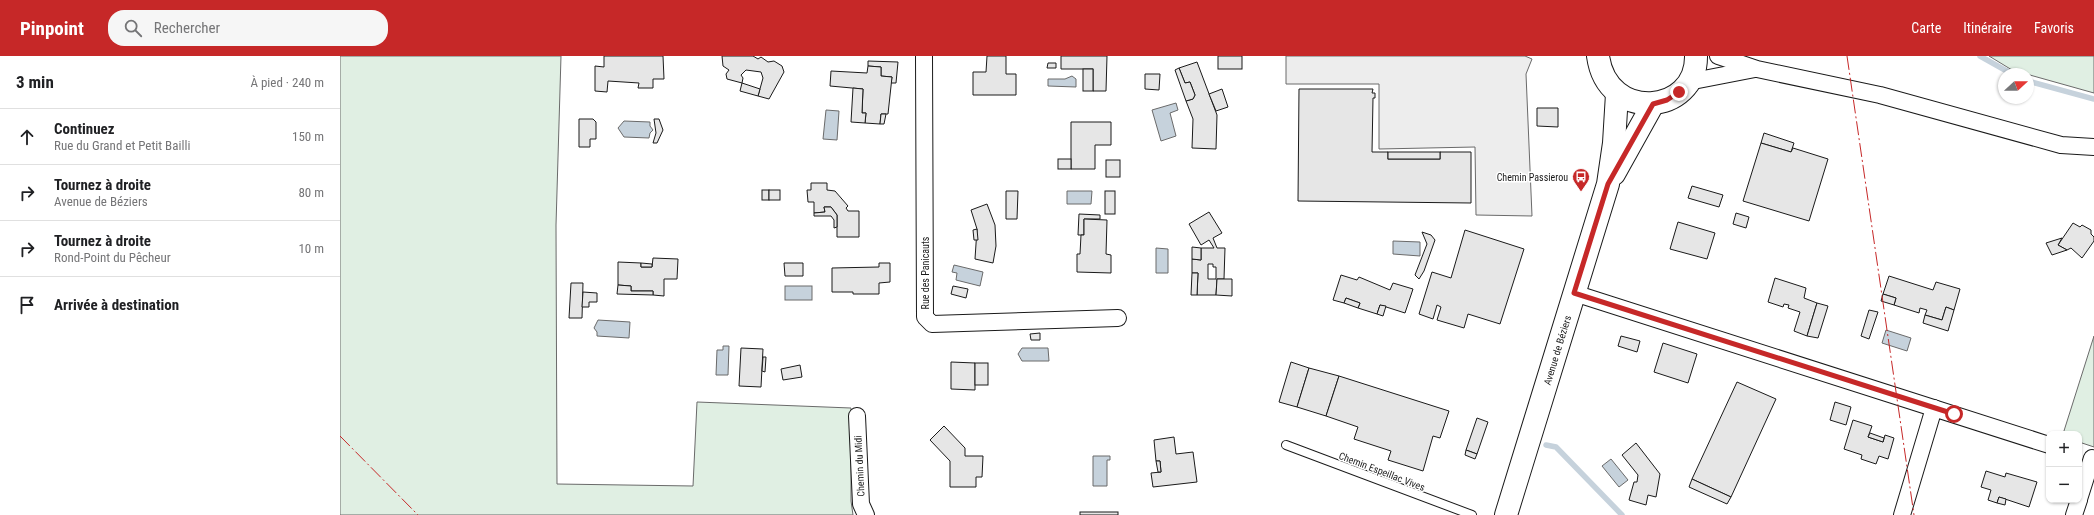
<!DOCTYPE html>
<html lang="fr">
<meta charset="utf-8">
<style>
:root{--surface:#fff;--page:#f6f6f6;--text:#202124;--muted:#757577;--line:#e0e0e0;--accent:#c62828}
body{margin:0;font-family:"Roboto Condensed",sans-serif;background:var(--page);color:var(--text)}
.controls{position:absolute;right:12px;bottom:12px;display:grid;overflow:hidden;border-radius:8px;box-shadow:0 1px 3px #0004}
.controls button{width:36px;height:36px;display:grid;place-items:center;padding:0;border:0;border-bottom:1px solid var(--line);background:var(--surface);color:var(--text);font:20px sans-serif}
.compass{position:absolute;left:1658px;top:12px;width:36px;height:36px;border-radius:50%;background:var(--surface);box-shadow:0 1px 3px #0004;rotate:69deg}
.stop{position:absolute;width:12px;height:12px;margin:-9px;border:3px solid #c62828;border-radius:50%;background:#fff}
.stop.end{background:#c62828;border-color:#fff;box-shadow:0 1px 4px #0008}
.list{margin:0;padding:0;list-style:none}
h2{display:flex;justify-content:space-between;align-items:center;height:52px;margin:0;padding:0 16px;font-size:17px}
h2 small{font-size:13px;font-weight:400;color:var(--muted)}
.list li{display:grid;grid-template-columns:26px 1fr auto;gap:12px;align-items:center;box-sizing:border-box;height:56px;padding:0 16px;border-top:1px solid var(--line)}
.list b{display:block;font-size:15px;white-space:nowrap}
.list p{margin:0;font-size:13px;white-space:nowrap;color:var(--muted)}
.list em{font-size:13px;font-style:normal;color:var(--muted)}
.icon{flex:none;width:22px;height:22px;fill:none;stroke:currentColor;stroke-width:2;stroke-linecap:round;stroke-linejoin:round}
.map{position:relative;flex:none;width:1754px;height:459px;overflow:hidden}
header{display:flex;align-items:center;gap:24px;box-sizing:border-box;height:56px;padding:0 20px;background:var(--accent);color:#fff}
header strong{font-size:19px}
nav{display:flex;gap:22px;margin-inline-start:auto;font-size:14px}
.search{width:280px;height:36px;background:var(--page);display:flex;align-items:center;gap:10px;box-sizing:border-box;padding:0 14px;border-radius:16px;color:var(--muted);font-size:15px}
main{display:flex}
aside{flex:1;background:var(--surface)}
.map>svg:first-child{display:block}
.green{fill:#e0efe3;stroke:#6a6a6a}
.parking{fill:#ededed;stroke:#6a6a6a}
.water{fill:#c6d2dc;stroke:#6a6a6a}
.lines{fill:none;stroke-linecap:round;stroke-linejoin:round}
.stream{stroke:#c6d2dc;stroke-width:5.5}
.building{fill:#e6e6e6;stroke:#1a1a1a;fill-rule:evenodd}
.service-casing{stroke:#1a1a1a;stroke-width:10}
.minor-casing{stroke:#1a1a1a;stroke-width:18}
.secondary-casing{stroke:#1a1a1a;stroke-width:24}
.service{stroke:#fff;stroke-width:8}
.minor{stroke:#fff;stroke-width:16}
.secondary{stroke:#fff;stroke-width:22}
.power{stroke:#c62828;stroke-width:1;stroke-dasharray:14 3 2 3;stroke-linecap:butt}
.route{stroke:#c62828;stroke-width:5}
.labels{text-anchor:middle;stroke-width:3;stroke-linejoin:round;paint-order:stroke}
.poi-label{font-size:10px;fill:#1a1a1a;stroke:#fff;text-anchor:end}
.street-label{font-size:10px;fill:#1a1a1a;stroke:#fff}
</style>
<header>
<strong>Pinpoint</strong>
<div class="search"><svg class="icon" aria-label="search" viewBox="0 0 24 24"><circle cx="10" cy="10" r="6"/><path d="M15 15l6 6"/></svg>Rechercher</div>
<nav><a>Carte</a><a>Itinéraire</a><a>Favoris</a></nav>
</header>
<main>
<aside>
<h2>3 min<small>À pied · 240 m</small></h2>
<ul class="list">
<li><svg class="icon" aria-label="ahead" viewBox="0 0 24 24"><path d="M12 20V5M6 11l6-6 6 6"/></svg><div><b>Continuez</b><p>Rue du Grand et Petit Bailli</p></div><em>150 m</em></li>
<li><svg class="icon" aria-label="right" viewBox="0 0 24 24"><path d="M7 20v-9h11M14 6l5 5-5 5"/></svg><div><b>Tournez à droite</b><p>Avenue de Béziers</p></div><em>80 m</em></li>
<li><svg class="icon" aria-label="right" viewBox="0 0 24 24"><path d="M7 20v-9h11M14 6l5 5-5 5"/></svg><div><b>Tournez à droite</b><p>Rond-Point du Pêcheur</p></div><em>10 m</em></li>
<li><svg class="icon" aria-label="arrive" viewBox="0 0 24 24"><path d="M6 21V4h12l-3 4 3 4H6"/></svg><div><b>Arrivée à destination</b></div></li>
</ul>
</aside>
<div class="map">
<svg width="1754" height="459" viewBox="0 0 1754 459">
<rect width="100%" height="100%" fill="#fff"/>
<!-- green -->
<g class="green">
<path d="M 0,0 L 221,0 L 216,169 L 217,428 L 353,430 L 357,346 L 511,352 L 511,445 L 513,459 L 0,459 Z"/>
<path d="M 1649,0 L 1754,0 L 1754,37 L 1672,14 Z"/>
<path d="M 1754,280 L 1754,391 L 1739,386 L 1739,378 L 1723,378 Z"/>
</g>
<!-- parking -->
<path class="parking" d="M 946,0 L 1185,0 L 1192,3 L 1186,18 L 1192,160 L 1136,159 L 1135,91 L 1039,93 L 1039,28 L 946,28 Z"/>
<!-- water -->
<g class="water">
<path d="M 732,20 L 736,23 L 736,31 L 708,30 L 708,23 L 725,23 Z"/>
<path d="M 836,47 L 838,54 L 830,57 L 836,80 L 821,85 L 812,54 Z"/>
<path d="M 486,54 L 499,55 L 497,84 L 483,83 Z"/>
<path d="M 284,65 L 310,66 L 310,70 L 313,74 L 310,77 L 309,82 L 284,81 L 278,72 Z"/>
<path d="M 727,135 L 752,135 L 751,148 L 727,148 Z"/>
<path d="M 1053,185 L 1080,186 L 1080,200 L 1053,198 Z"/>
<path d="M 816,192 L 828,193 L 828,217 L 816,217 Z"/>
<path d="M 614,209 L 643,216 L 640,230 L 616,224 L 617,217 L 612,216 Z"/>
<rect x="445" y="230" width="27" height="14"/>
<path d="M 258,264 L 290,266 L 289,282 L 257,280 L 257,276 L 254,272 Z"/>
<path d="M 1546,274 L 1571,282 L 1567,295 L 1542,287 Z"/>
<path d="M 383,290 L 389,290 L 388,319 L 376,319 L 377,294 L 383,294 Z"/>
<path d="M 682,292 L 708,292 L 709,305 L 682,305 L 678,298 Z"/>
<path d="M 753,400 L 770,400 L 770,404 L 767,404 L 767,430 L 753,430 Z"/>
<path d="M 1271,403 L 1288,424 L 1279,431 L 1262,410 Z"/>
</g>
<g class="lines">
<!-- stream -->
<g class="stream">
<path d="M 1640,0 L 1672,18"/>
<path d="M 1688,25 L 1754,43"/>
<path d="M 1206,389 L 1216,391 L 1282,459"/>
</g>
</g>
<!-- building -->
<g class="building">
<path d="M 264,0 L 323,0 L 324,23 L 313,23 L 313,32 L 298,32 L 299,27 L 268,25 L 267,36 L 255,35 L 255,10 L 264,11 Z"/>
<path d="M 382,0 L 413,0 L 418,3 L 421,1 L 428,6 L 434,5 L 442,10 L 444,16 L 429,43 L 418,40 L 423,22 L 421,16 L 406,14 L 401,19 L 403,22 L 402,27 L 387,23 L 386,18 L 389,14 L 383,10 Z"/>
<path d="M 647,0 L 666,0 L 666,18 L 676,18 L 676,39 L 633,39 L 633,16 L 646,16 Z"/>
<path d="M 721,0 L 767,0 L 766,35 L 753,35 L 753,13 L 721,13 Z"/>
<rect x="878" y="0" width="24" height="13"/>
<path d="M 528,5 L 558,6 L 556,27 L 551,27 L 552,21 L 541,20 L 541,11 L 528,10 Z"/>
<path d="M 857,6 L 877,59 L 876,93 L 852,92 L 853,63 L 846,45 L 853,43 L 855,39 L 850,26 L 845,27 L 839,12 Z"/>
<path d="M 708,7 L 716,7 L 716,12 L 707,12 Z"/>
<path d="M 528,10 L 541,11 L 541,20 L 552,21 L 548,58 L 541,58 L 540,68 L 525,67 L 526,57 L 522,57 L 523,33 L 490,30 L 491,15 L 527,17 Z"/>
<path d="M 839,12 L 845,27 L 850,26 L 855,39 L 853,43 L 846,45 L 835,14 Z"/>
<rect x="743" y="13" width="10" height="22"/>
<path d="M 805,18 L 820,18 L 819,34 L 805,33 Z"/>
<path d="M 402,27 L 420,33 L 418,40 L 400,35 Z"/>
<path d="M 513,32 L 523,33 L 522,57 L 526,57 L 525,67 L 511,66 Z"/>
<path d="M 882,33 L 888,51 L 876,55 L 869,38 Z"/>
<path d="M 959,33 L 1033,33 L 1032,37 L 1035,37 L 1035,42 L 1033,42 L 1032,96 L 1048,96 L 1048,103 L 1100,103 L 1100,96 L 1131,96 L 1131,147 L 958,145 Z"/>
<path d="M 1197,52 L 1218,52 L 1218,71 L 1197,70 Z"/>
<path d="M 541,58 L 546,58 L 544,68 L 540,68 Z"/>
<path d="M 239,63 L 253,63 L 256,66 L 256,83 L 250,83 L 250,91 L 239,91 Z"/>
<path d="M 314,63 L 319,63 L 323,74 L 317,87 L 313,87 L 316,77 Z"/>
<path d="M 731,66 L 771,66 L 771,89 L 755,89 L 755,113 L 731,113 Z"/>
<path d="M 1424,77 L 1454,87 L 1451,96 L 1421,87 Z"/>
<path d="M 1421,87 L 1451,96 L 1453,92 L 1488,103 L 1469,165 L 1403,145 Z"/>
<rect x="1048" y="96" width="52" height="7"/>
<rect x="718" y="103" width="13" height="10"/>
<rect x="766" y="104" width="14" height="17"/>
<path d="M 471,127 L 487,127 L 487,134 L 495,135 L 508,150 L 506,152 L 508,155 L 519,155 L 519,181 L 497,181 L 497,159 L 491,151 L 484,151 L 485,156 L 474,157 L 474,146 L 468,146 L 467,134 L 471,134 Z"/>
<path d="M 1352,130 L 1383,139 L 1379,151 L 1348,142 Z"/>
<rect x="422" y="134" width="7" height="10"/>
<rect x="429" y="134" width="11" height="10"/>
<path d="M 666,135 L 678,135 L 677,163 L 666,163 Z"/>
<rect x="765" y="135" width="10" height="23"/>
<path d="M 647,148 L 655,169 L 656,190 L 653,207 L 635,203 L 637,173 L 631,154 Z"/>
<path d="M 484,151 L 491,151 L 497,159 L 497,171 L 494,172 L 494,164 L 491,160 L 474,160 L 474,157 L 485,156 Z"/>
<path d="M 869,156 L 882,177 L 873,182 L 877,192 L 885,192 L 884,223 L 877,223 L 876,239 L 857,239 L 858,217 L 852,217 L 852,203 L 861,204 L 861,192 L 874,192 L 869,184 L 861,189 L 849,168 ZM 868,208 L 873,208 L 873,211 L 876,211 L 876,223 L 868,223 Z"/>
<path d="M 1396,157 L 1409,161 L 1406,172 L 1393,168 Z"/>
<path d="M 739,158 L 760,159 L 760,163 L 744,163 L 744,179 L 738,179 Z"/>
<path d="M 744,163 L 767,164 L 766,198 L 771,199 L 771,217 L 737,216 L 737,198 L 740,198 L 741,179 L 744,179 Z"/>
<path d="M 1338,166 L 1375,177 L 1367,203 L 1330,193 Z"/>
<path d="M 1733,167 L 1740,171 L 1742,169 L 1751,174 L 1751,178 L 1754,181 L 1754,185 L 1742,202 L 1731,192 L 1727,194 L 1718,189 Z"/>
<path d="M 637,173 L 638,184 L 634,184 L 633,174 Z"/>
<path d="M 1125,174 L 1184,193 L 1160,268 L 1128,258 L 1124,272 L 1097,264 L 1101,251 L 1097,249 L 1093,263 L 1079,258 L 1092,216 L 1111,222 Z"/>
<path d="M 1082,176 L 1091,179 L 1095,184 L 1084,215 L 1079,223 L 1075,219 L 1087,188 Z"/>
<path d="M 1722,182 L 1718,189 L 1727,194 L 1712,199 L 1706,187 Z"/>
<path d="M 852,191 L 861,192 L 861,204 L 852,203 Z"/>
<path d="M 313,202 L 338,203 L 337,223 L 324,223 L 324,240 L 313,239 L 313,235 L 291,235 L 291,230 L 278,229 L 278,206 L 301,207 L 301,211 L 312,211 Z"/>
<path d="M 301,207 L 312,208 L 312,211 L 301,211 Z"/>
<path d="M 444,207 L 463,207 L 463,220 L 445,220 Z"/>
<path d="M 539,207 L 550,207 L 550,226 L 539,227 L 539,238 L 513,238 L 513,236 L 492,236 L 492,212 L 539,211 Z"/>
<path d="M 852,217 L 858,217 L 857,239 L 851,239 Z"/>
<path d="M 1001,219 L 1017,224 L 1019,221 L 1050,234 L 1053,227 L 1073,233 L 1065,257 L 1040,249 L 1037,258 L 1018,252 L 1020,247 L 1006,242 L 1004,247 L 993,244 Z"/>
<path d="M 1549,220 L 1593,234 L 1596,226 L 1620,233 L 1614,254 L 1606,251 L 1602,264 L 1585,259 L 1587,254 L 1580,252 L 1579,257 L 1554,249 L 1556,242 L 1543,238 Z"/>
<path d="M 1435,222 L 1466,232 L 1464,242 L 1477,247 L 1467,280 L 1454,275 L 1460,256 L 1448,252 L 1449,249 L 1444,248 L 1443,251 L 1428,246 Z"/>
<path d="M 877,223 L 892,223 L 892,240 L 876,239 Z"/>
<path d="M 231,227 L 243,227 L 242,262 L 229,262 Z"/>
<path d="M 278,229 L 291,230 L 291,235 L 313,235 L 313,239 L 277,238 Z"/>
<path d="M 613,230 L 628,233 L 626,242 L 611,238 Z"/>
<path d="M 243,236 L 257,237 L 257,246 L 249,246 L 249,251 L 242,251 Z"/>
<path d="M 1543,238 L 1556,242 L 1554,249 L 1541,245 Z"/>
<path d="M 1006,242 L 1020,247 L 1018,252 L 1004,247 Z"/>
<path d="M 1477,247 L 1488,250 L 1478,282 L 1467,280 Z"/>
<path d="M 1040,249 L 1046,250 L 1043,260 L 1037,258 Z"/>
<path d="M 1606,251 L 1614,254 L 1608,275 L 1583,267 L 1585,259 L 1602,264 Z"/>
<path d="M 1529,254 L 1538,256 L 1529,283 L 1521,280 Z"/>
<path d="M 700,277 L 700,284 L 691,284 L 690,278 Z"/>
<path d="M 1281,280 L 1300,285 L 1297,296 L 1278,290 Z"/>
<path d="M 1323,287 L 1357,298 L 1348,327 L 1314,316 Z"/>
<path d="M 401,292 L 423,293 L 421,331 L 399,330 Z"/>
<path d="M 423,301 L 426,301 L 425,316 L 422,315 Z"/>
<path d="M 611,306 L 635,307 L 635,334 L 611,333 Z"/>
<path d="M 951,306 L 969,312 L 957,351 L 939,346 Z"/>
<rect x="635" y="307" width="13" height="22"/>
<path d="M 460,309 L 462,321 L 443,324 L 441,313 Z"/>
<path d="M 969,312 L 999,320 L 986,360 L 957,351 Z"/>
<path d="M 999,320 L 1109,355 L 1100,382 L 1093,380 L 1083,415 L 1048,404 L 1051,395 L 1014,383 L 1018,371 L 986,360 Z"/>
<path d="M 1397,326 L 1436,343 L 1391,441 L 1352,423 Z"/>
<path d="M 1495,346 L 1511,351 L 1506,369 L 1490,364 Z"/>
<path d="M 1137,362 L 1148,366 L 1137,398 L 1126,394 Z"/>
<path d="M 1513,364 L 1532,370 L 1528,381 L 1543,386 L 1545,379 L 1554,382 L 1548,403 L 1539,400 L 1536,408 L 1521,403 L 1522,399 L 1504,393 Z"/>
<path d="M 604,370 L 625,392 L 625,400 L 643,400 L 642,421 L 636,421 L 636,431 L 610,431 L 610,405 L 590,384 Z"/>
<path d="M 1530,377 L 1544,382 L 1543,386 L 1528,381 Z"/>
<path d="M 834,381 L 836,398 L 853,396 L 857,426 L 813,431 L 811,417 L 821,416 L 820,405 L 816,405 L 814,384 Z"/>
<path d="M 1296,387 L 1320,418 L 1316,441 L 1308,439 L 1306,449 L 1289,444 L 1294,426 L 1297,426 L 1298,419 L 1282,399 Z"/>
<path d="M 1126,394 L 1137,398 L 1135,403 L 1125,399 Z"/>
<path d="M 816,405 L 820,405 L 821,416 L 818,416 Z"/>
<path d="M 1646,415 L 1665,421 L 1666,417 L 1697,426 L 1689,451 L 1659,441 L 1657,447 L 1648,444 L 1651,434 L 1641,431 Z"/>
<path d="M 1352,423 L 1391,441 L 1387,448 L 1349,431 Z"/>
<path d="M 1659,441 L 1666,443 L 1665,449 L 1657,447 Z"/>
<rect x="740" y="456" width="38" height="3"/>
</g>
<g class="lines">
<defs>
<path id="service" d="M 946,389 L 1132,459"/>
<g id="minor">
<path d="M 584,0 L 585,261 L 592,268 L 778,262"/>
<path d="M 1378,0 L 1417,13 L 1540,39 L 1721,89 L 1754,91"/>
<path d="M 1348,26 L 1415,13"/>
<path d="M 1234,237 L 1709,389"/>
<path d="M 517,360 L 521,448 L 526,459"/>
<path d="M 1739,443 L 1752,402"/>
<path d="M 1562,459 L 1594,352"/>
<path d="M 1734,459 L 1739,444"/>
</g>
<g id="secondary">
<path d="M 1258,0 C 1267,67 1357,59 1356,0"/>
<path d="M 1274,118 L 1313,48"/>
<path d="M 1166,459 L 1268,128 L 1274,87 L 1277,38"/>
</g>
</defs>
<!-- service casing -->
<use href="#service" class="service-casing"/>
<!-- minor casing -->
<use href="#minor" class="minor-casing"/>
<!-- secondary casing -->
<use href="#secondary" class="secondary-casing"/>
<!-- service -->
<use href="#service" class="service"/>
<!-- minor -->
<use href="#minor" class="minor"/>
<!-- secondary -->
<use href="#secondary" class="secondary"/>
<!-- power -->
<g class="power">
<path d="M 1507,0 L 1574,459"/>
<path d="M 0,380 L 78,459"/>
</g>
</g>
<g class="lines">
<!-- route -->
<path class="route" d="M 1339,36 L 1327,44 L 1313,48 L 1268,128 L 1234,237 L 1614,358"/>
</g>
<!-- icons -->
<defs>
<symbol id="bus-pin" viewBox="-11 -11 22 30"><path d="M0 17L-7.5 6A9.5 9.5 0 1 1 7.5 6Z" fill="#c62828" stroke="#fff"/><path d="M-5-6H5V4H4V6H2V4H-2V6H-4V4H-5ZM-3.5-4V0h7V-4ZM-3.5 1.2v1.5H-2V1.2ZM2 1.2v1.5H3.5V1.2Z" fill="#fff"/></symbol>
</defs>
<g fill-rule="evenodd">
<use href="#bus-pin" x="1231" y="111" width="20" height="27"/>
</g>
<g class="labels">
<!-- poi labels -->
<g class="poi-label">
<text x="1228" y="125">Chemin Passierou</text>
</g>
<!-- street labels -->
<g class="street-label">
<text transform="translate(585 217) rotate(-90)" y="4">Rue des Panicauts</text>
<text transform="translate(1217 294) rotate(-73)" y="4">Avenue de Béziers</text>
<text transform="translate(519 410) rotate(-93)" y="4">Chemin du Midi</text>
<text transform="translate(1042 415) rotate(21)" y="4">Chemin Espeillac Vives</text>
</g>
</g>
</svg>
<div class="controls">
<button>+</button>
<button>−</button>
</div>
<svg class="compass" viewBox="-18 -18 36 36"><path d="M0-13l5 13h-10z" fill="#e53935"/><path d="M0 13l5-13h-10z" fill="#757577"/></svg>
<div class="stop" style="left:1614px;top:358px"></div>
<div class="stop end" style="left:1339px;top:36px"></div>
</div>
</main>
